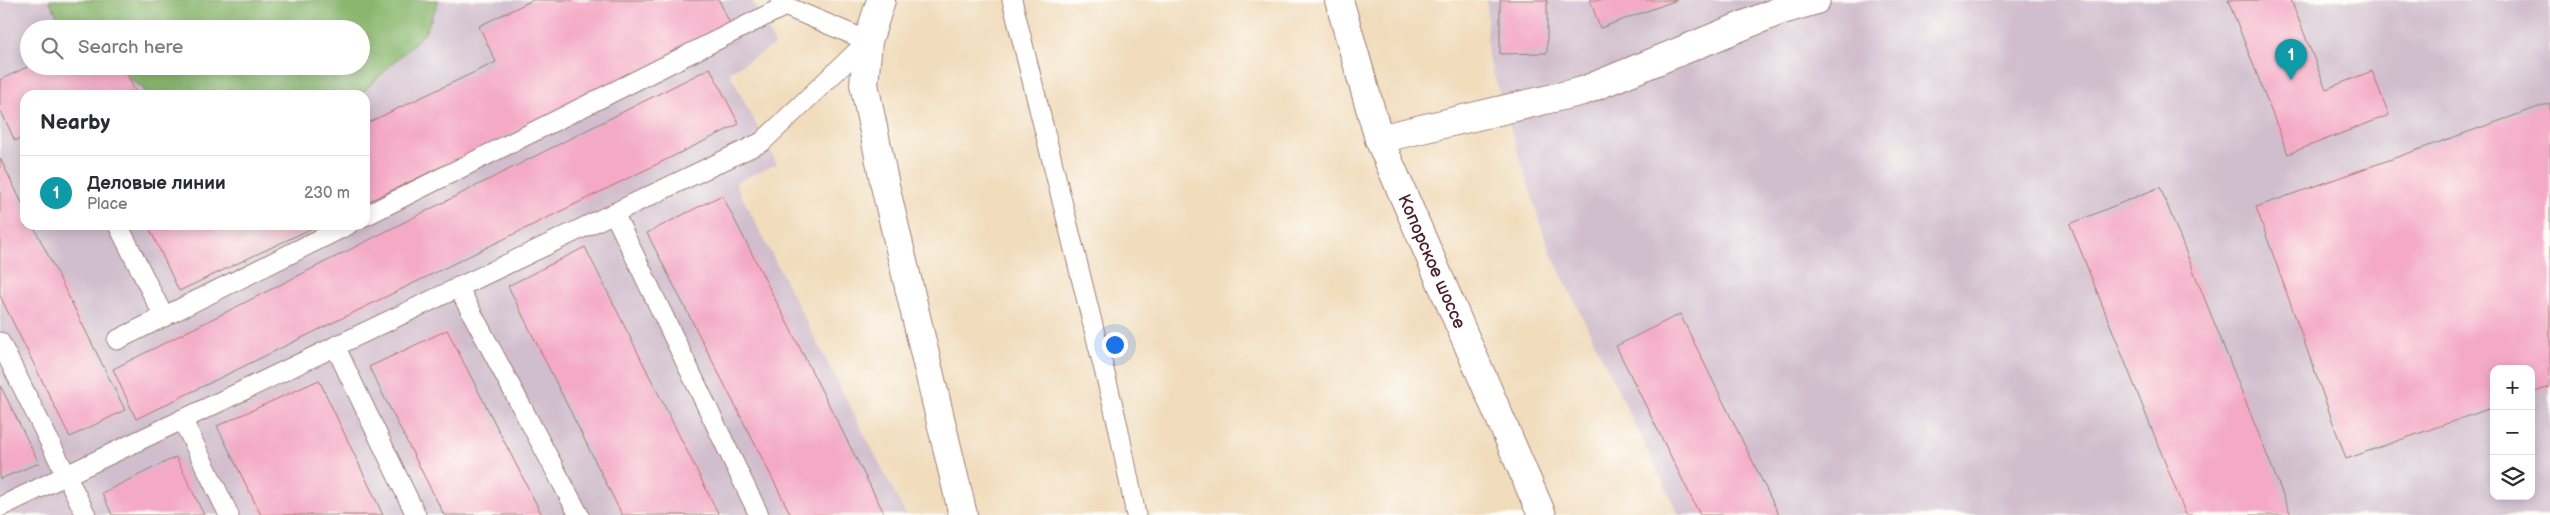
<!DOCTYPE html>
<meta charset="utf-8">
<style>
:root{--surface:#fff;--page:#f2f2f3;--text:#2b2b33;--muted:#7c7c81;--line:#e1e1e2;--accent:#b5179e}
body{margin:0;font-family:"Balsamiq Sans",sans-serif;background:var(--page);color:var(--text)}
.controls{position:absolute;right:15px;bottom:15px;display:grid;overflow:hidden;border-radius:10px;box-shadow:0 2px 12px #0003}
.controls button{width:45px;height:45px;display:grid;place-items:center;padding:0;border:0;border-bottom:1px solid var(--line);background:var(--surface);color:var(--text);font:25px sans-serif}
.you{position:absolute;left:1114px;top:344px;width:18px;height:18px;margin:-12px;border:4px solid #fff;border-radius:50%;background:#1a73e8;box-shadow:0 0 0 8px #1a73e833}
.badge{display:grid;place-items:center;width:32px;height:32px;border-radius:50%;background:var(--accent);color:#fff;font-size:16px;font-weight:700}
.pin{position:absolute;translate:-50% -41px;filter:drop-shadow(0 1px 2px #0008)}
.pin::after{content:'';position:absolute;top:26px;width:18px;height:15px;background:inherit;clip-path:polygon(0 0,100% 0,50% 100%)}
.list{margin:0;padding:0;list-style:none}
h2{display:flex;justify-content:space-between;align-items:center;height:65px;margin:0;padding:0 20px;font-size:21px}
h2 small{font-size:16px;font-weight:400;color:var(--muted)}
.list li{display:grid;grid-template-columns:32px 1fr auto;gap:15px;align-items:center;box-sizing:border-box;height:75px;padding:0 20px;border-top:1px solid var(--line)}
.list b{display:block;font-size:19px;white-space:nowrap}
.list p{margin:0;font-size:16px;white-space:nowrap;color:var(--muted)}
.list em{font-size:16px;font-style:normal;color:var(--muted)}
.icon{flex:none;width:28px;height:28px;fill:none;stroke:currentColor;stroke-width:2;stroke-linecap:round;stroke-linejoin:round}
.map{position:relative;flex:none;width:2550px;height:515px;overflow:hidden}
.search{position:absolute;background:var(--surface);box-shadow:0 2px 12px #0003;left:20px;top:20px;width:350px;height:55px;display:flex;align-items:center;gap:12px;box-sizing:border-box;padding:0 18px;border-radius:28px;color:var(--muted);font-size:19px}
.panel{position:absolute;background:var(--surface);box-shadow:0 2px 12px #0003;left:20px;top:90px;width:350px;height:140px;border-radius:15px}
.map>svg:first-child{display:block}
.industrial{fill:#d0bdcd;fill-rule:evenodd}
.forest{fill:#8ab76f;stroke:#6a6b4d}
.building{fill:#f4aac6}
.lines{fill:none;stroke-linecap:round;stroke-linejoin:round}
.service-casing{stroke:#9e7e74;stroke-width:21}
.minor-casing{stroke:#9e7e74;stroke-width:30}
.secondary-casing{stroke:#9e7e74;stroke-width:30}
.service{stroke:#fff;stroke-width:19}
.minor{stroke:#fff;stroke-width:28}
.secondary{stroke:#fff;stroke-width:28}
.labels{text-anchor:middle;stroke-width:5;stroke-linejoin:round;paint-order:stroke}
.street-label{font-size:18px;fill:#4a1f2b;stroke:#fdfcf7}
</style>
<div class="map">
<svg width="2550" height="515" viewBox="0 0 2550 515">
<rect width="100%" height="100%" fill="#fdfcf7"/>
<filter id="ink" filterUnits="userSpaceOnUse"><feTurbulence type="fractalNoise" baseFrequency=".02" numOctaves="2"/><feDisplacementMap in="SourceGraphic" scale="10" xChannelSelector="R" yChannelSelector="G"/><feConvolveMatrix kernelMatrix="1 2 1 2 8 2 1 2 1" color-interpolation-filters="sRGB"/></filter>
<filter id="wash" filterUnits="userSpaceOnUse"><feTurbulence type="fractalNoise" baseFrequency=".0096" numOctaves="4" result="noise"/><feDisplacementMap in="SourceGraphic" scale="20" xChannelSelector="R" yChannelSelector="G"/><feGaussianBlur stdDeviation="1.12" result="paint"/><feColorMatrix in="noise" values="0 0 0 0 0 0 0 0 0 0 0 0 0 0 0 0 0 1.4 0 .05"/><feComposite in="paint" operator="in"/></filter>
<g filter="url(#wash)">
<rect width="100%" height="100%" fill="#f1dcbc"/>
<!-- industrial -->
<g class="industrial">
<path d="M 0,0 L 752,0 L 775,45 L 729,72 L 777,164 L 735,183 L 906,515 L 0,515 ZM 29,29 L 361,29 L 361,66 L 29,66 ZM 25,95 L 365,95 L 365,225 L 25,225 Z"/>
<path d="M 1487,0 L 2550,0 L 2550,515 L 1679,515 L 1548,247 L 1487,54 ZM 2494,369 L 2531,369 L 2531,496 L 2494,496 Z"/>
</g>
<!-- forest -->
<path class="forest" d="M 49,0 L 439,0 L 425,33 L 360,95 L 146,95 L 143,88 L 112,66 L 361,66 L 361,29 L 64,29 Z"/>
<g id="blocks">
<!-- building -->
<g class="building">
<path d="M 533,0 L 719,0 L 732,28 L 365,203 L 365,124 L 496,62 L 479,26 Z"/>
<path d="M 1500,0 L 1547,0 L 1547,53 L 1500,54 Z"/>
<path d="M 1590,0 L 1677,0 L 1600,28 Z"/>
<path d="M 2228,0 L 2291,0 L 2326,89 L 2372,71 L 2389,115 L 2288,154 Z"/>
<path d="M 29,66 L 123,66 L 137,95 L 25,95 L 25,136 L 15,141 L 0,109 L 0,80 Z"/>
<path d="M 710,68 L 739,124 L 136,419 L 113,369 Z"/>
<path d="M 2550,103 L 2550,387 L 2531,393 L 2531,369 L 2494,369 L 2494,407 L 2346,459 L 2256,207 Z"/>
<path d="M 0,158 L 25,209 L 25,225 L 33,225 L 125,410 L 70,437 L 0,296 Z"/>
<path d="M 2160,187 L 2291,515 L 2186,515 L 2070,224 Z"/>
<path d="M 722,195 L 885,515 L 791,515 L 647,233 Z"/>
<path d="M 148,225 L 319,225 L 179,291 Z"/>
<path d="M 585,247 L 719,515 L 622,515 L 508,286 Z"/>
<path d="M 1680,314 L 1779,515 L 1700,515 L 1616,346 Z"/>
<path d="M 447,330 L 542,515 L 444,515 L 369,367 Z"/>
<path d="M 319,380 L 383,515 L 261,515 L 217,426 Z"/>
<path d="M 0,385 L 39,463 L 0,479 Z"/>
<path d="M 176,457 L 204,515 L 112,515 L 102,493 Z"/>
</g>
</g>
</g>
<g filter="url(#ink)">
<use href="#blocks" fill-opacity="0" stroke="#9e7e74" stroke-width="1"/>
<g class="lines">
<defs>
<g id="service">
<path d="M 1012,0 L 1118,426 L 1136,515"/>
<path d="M 614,213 L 759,515"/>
<path d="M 365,216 L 785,6"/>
<path d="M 118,225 L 164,317"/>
<path d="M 458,287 L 579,515"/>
<path d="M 117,340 L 348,225"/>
<path d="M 0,342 L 86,515"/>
<path d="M 335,346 L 416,515"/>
<path d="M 182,419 L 229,515"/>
<path d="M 0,507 L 762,142 L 868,41 L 785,6 L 780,0"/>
</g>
<g id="minor">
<path d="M 881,0 L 868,41 L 864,84 L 886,190 L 963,515"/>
<path d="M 1379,139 L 1583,91 L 1779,11 L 1816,0"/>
</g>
<g id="secondary">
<path id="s1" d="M 1339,0 L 1379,139 L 1542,515"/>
</g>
</defs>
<!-- service casing -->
<use href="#service" class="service-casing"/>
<!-- minor casing -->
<use href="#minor" class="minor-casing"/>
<!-- secondary casing -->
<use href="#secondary" class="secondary-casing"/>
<!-- service -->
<use href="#service" class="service"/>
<!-- minor -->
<use href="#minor" class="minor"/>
<!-- secondary -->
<use href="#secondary" class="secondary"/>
</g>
</g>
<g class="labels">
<!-- street labels -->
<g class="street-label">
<text dy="6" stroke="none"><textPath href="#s1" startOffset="278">Копорское шоссе</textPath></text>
</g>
</g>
</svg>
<div class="controls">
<button>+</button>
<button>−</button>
<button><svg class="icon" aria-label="layers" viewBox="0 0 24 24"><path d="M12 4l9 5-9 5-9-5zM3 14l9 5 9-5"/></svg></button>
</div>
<div class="you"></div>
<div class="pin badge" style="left:2291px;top:80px;background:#0f9aa8">1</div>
<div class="search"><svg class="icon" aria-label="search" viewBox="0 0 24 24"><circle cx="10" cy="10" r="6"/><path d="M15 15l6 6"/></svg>Search here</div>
<section class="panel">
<h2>Nearby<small></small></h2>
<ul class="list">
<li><span class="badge" style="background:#0f9aa8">1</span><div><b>Деловые линии</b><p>Place</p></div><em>230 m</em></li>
</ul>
</section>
</div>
